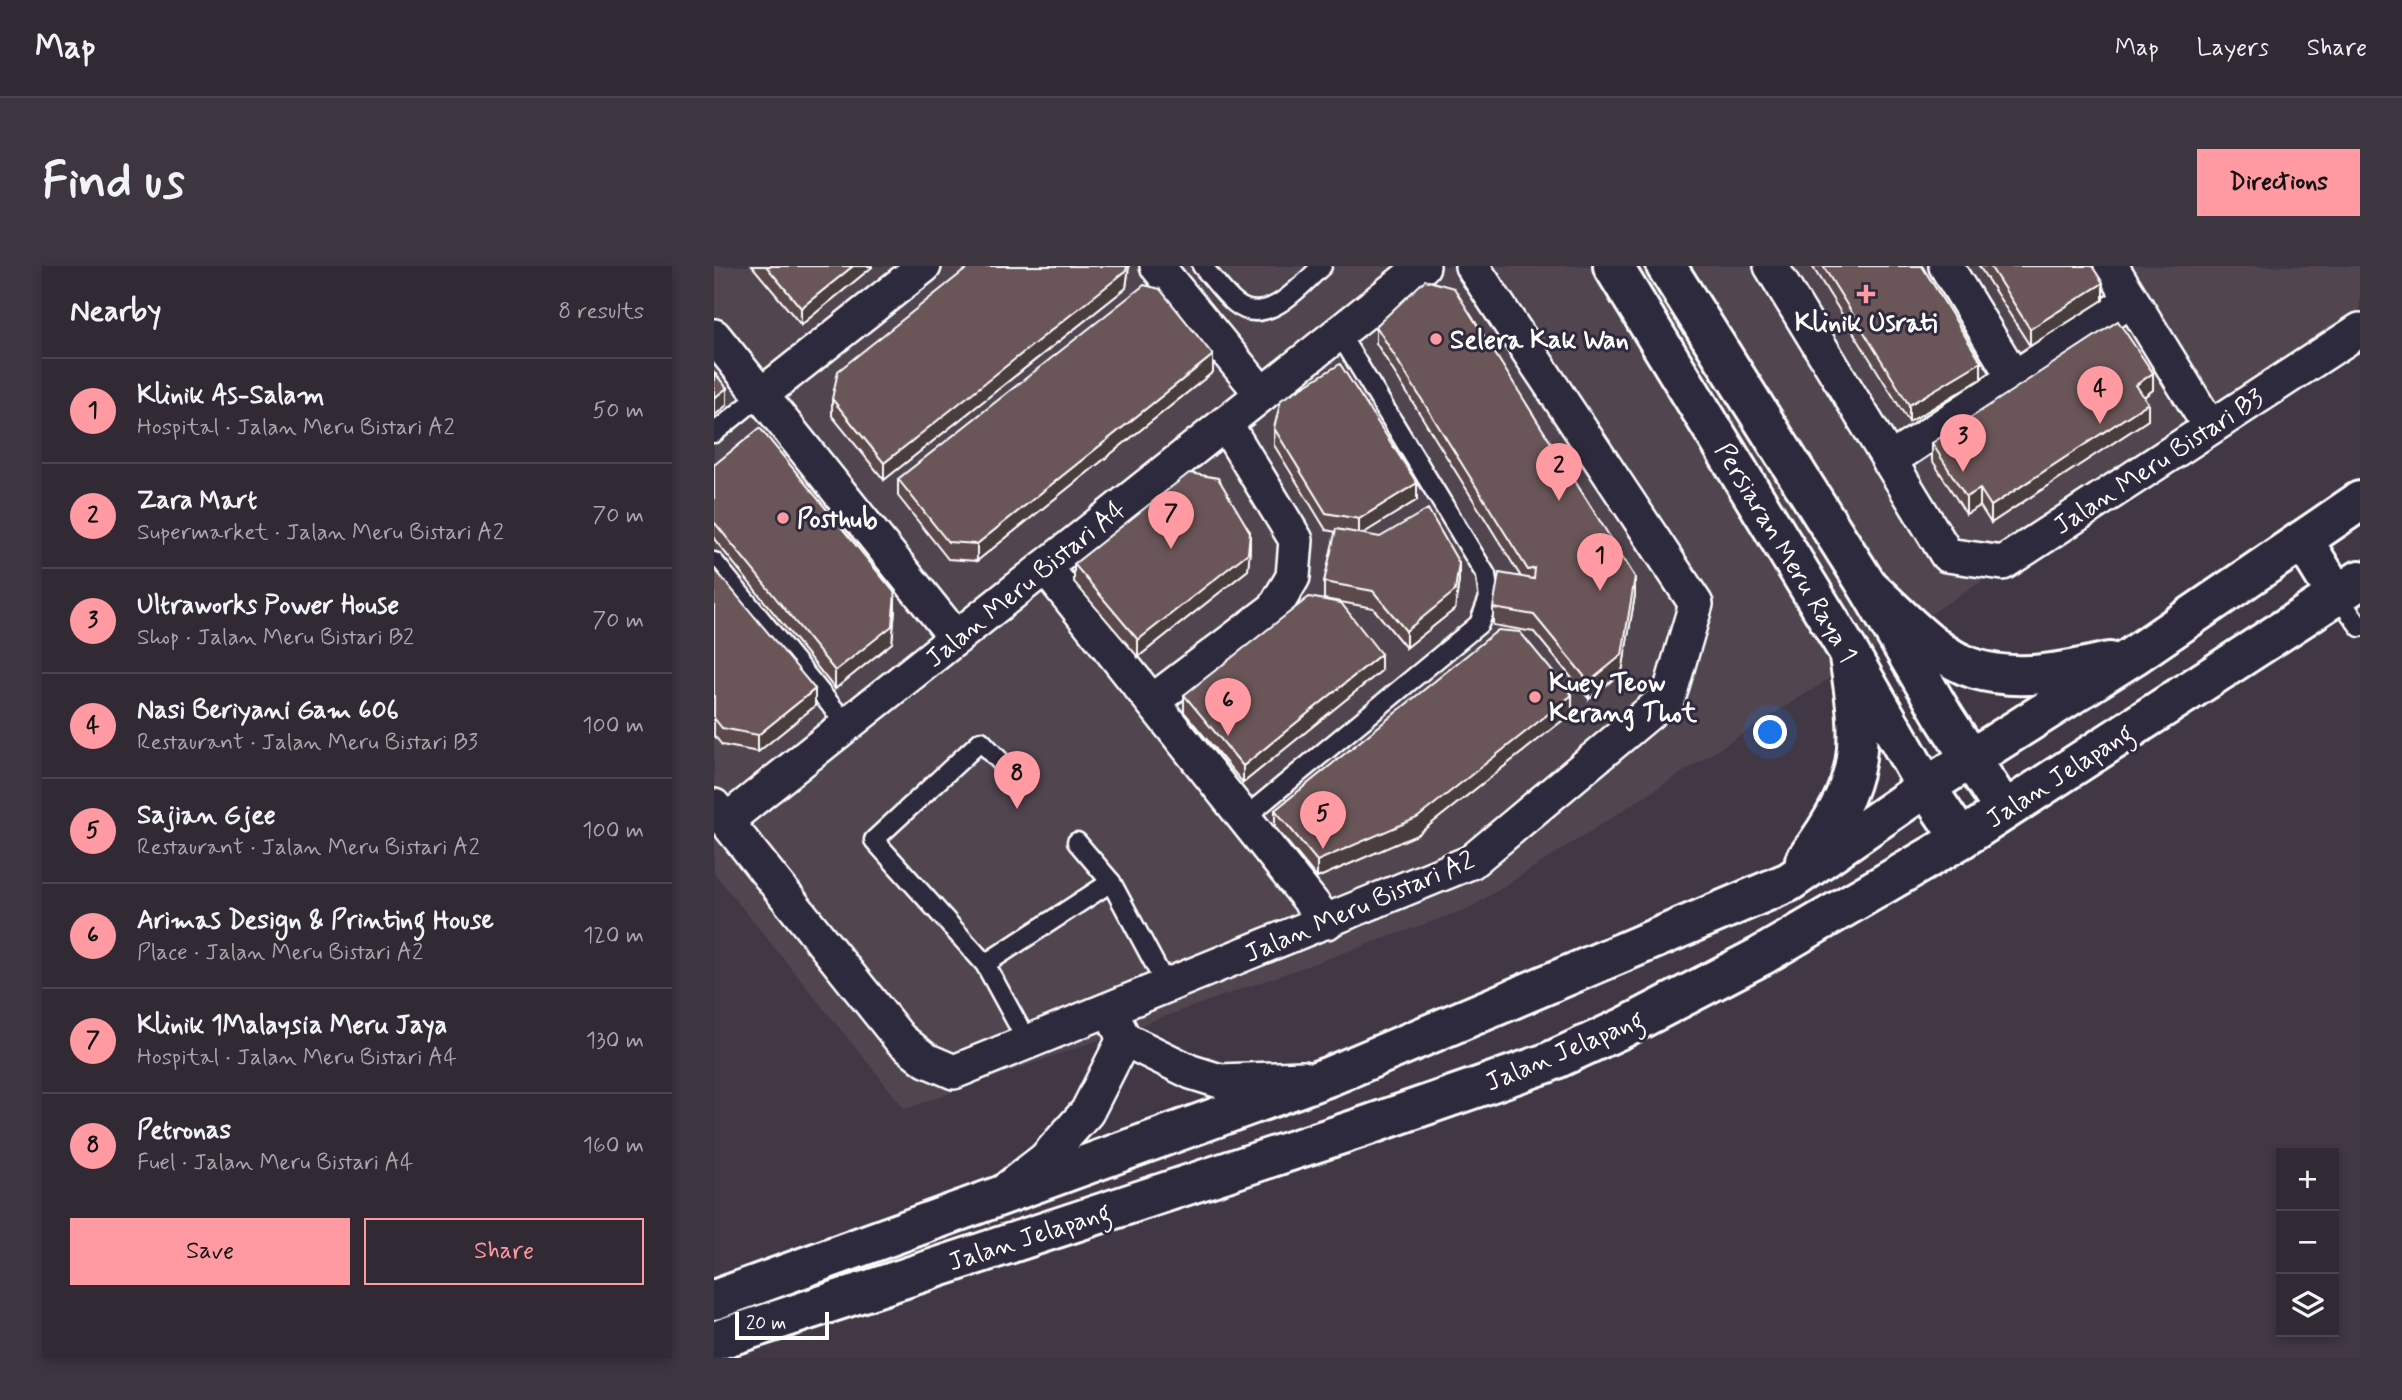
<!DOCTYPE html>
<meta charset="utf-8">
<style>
:root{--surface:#312934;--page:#3d3540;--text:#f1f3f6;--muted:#a8a6ac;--line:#4c454f;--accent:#ff9aa2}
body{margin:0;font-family:Mynerve,sans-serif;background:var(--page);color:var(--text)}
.controls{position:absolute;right:21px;bottom:21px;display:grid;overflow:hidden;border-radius:0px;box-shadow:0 4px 10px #0003}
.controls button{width:63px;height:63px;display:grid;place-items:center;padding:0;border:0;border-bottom:2px solid var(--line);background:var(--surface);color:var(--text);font:35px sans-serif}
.scale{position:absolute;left:21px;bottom:18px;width:94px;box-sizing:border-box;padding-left:7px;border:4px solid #fff;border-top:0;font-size:19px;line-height:24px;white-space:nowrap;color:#fff;-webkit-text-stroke:5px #2f2a3d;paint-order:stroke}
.you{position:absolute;left:1057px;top:467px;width:24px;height:24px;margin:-18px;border:5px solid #fff;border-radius:50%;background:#1a73e8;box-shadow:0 0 0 10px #1a73e833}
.badge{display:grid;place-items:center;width:46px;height:46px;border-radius:50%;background:var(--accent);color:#111;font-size:23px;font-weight:700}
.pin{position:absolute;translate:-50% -58px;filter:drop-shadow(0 2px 4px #0008)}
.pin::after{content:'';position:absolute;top:37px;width:24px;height:21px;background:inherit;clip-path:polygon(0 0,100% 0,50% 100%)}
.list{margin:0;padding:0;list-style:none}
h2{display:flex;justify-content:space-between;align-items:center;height:91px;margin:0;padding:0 28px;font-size:30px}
h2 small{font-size:23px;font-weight:400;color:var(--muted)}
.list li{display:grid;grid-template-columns:46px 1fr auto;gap:21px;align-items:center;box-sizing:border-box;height:105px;padding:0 28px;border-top:2px solid var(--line)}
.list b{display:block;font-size:26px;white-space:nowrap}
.list p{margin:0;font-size:23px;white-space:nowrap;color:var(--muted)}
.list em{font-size:23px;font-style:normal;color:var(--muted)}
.actions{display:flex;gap:14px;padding:21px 28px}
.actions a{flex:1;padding:16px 0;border:2px solid var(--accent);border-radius:0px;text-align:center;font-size:24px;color:var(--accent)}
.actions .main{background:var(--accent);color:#111}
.icon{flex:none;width:38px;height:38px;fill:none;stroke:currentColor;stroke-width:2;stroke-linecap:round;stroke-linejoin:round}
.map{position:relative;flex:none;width:1646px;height:1092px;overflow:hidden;border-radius:0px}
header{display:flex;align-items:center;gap:42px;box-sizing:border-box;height:98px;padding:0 35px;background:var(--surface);border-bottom:2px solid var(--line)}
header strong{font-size:33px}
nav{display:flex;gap:38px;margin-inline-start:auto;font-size:24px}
.intro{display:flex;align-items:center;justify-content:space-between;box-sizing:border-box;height:168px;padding:0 42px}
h1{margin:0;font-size:49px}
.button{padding:18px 32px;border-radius:0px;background:var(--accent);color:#111;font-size:24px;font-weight:700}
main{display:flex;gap:42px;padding:0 42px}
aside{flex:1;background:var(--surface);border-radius:0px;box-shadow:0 4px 10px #0003}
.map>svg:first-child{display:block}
.built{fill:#51444f}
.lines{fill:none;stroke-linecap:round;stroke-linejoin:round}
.lane-casing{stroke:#fff;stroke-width:23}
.street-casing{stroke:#fff;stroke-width:38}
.secondary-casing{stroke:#fff;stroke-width:44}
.primary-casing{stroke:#fff;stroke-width:44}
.lane{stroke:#2f2a3d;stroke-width:18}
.street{stroke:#2f2a3d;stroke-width:33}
.secondary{stroke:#2f2a3d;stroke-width:38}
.primary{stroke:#2f2a3d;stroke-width:38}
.wall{fill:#5b4a4c;stroke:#fff;stroke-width:2}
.shaded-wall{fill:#4a3c3e;stroke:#fff;stroke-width:2}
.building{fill:#6a5658;stroke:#fff;stroke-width:2}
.poi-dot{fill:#ff9aa2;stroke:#2f2a3d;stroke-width:2.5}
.labels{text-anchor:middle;stroke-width:6;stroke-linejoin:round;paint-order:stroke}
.poi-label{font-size:26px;font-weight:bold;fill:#fff;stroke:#2f2a3d;text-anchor:start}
.street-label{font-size:26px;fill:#fff;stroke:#2f2a3d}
</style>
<header>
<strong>Map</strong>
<nav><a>Map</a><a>Layers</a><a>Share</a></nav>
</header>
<div class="intro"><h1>Find us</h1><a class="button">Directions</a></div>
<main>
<aside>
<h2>Nearby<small>8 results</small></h2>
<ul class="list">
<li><span class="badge">1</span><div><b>Klinik As-Salam</b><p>Hospital · Jalan Meru Bistari A2</p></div><em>50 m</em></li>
<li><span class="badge">2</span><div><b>Zara Mart</b><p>Supermarket · Jalan Meru Bistari A2</p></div><em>70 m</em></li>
<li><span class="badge">3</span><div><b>Ultraworks Power House</b><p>Shop · Jalan Meru Bistari B2</p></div><em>70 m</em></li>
<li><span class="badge">4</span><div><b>Nasi Beriyani Gam 606</b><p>Restaurant · Jalan Meru Bistari B3</p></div><em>100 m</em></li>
<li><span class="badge">5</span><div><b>Sajian Gjee</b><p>Restaurant · Jalan Meru Bistari A2</p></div><em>100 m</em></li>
<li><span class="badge">6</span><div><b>Arimas Design &amp; Printing House</b><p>Place · Jalan Meru Bistari A2</p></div><em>120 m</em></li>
<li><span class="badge">7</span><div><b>Klinik 1Malaysia Meru Jaya</b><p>Hospital · Jalan Meru Bistari A4</p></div><em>130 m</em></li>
<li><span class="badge">8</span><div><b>Petronas</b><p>Fuel · Jalan Meru Bistari A4</p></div><em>160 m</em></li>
</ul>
<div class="actions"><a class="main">Save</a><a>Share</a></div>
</aside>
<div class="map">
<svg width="1646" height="1092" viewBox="0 0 1646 1092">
<rect width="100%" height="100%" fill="#413745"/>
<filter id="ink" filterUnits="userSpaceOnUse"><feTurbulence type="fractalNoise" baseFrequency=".0143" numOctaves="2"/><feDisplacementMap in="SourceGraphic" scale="14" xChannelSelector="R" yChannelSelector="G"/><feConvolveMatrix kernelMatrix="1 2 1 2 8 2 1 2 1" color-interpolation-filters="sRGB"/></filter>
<g filter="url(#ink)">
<!-- built -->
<path class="built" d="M 0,0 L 1646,0 L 1646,74 L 756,642 L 191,843 L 0,607 Z"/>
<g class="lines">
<defs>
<g id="lane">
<path d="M 488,0 C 499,12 509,27 521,37 C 552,63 587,19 608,0"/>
<path d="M 0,167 L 47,129"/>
<path d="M 0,296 L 133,459"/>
<path d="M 1622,328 L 1646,361"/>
<path d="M 303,513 L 267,475 L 160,574 L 271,698 L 314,777"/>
<path d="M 530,552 L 765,358 L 775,332 L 772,309 L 625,67"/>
<path d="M 363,576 L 397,616 L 453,721"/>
<path d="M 271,698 L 397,616"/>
</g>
<g id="street">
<path d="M 443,0 L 548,128"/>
<path d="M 1057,0 L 1233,289 L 1289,297 L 1646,64"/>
<path d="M 1232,0 L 1300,112"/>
<path d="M 1397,0 L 1496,161"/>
<path d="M 0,70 L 242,372"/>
<path d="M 47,129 L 210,0"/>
<path d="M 1175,195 L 1417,34"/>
<path d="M 331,301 L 613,656"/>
<path d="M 440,434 L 560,343 L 579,311 L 582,274 L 511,157"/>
<path d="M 0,540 L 186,773 L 212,794 L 240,806 L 757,596 L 955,430 L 982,338 L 758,0"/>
<path d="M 12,555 L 709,0"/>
<path d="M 396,744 L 410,773 L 477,806 L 506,815 L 589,812"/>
<path d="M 295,921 L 331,893 L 373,846 L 410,773"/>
</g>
<g id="secondary">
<path d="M 899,0 L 1134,385 L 1212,521 L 1247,573"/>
<path d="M 952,0 L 1154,321 L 1230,451 L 1290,544"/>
</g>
<g id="primary">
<path d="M 1589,274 L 1622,328"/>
<path d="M 1154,321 C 1185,348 1221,391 1261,403 C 1305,416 1352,406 1395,396"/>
<path d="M 1091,595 C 1152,513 1150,482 1134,385"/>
<path d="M 0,1034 L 616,810 L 1075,616 L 1212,521 L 1419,390 L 1646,235"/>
<path d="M 0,1075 L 646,862 L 833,797 L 909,762 L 1047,690 L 1247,573 L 1646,314"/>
</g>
</defs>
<!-- lane casing -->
<use href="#lane" class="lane-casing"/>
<!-- street casing -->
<use href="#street" class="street-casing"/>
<!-- secondary casing -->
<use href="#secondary" class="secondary-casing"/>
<!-- primary casing -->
<use href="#primary" class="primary-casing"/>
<!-- lane -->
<use href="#lane" class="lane"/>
<!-- street -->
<use href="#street" class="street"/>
<!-- secondary -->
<use href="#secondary" class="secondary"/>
<!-- primary -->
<use href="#primary" class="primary"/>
</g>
<!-- wall -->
<g class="wall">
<path d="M 38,0 L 158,0 L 158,1 L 87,59 Z"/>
<path d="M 415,0 L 412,22 L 170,214 L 118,150 L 118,133 Z"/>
<path d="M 1098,0 L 1208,0 L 1267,113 L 1195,156 Z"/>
<path d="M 1265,0 L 1378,0 L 1389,34 L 1316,80 Z"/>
<path d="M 662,60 L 921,329 L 908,406 L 875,433 L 820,366 L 779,359 L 779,342 L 807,311 L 662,77 Z"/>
<path d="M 499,106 L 263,295 L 234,293 L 184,230 L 184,213 Z"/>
<path d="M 1439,124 L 1430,131 L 1434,154 L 1277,257 L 1266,240 L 1252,248 L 1218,194 L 1218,177 Z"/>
<path d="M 560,162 L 703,234 L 648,268 L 745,314 L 741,343 L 692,382 L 659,342 L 610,333 L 610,316 L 622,266 L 612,264 L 560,179 Z"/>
<path d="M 0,199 L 181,344 L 178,377 L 121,423 L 0,273 Z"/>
<path d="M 536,283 L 534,304 L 424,391 L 360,316 L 360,298 Z"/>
<path d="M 0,302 L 101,440 L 44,486 L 8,479 L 0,469 Z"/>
<path d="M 667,405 L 529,517 L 470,446 L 470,429 Z"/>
<path d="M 858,447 L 703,569 L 603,612 L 561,561 L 561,544 Z"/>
</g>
<!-- shaded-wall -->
<g class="shaded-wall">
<path d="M 139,0 L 158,0 L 158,1 L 87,59 L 87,42 Z"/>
<path d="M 413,0 L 415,0 L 412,22 L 170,214 L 170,197 Z"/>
<path d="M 1389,17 L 1389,34 L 1316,80 L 1316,63 Z"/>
<path d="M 499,89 L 499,106 L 263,295 L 263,278 Z"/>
<path d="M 1267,96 L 1267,113 L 1195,156 L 1195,139 Z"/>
<path d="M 1439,107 L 1439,124 L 1422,136 L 1422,119 Z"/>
<path d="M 13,122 L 13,139 L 0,150 L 0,132 Z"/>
<path d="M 1434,137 L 1434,154 L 1277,257 L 1277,240 Z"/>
<path d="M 703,217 L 703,234 L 645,270 L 645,253 Z"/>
<path d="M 1266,223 L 1266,240 L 1252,248 L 1252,231 Z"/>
<path d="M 536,266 L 536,283 L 534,304 L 424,391 L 424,374 Z"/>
<path d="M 745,297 L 745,314 L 741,343 L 692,382 L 692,365 Z"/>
<path d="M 921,311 L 921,329 L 908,406 L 875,433 L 875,416 Z"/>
<path d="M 181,327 L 181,344 L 178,377 L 121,423 L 121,405 Z"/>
<path d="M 667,388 L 667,405 L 529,517 L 529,500 Z"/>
<path d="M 101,423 L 101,440 L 44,486 L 44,469 Z"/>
<path d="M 858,429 L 858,447 L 703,569 L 603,612 L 603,595 Z"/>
</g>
<!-- building -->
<g class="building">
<path d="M 52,0 L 139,0 L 87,42 Z"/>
<path d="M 256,0 L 413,0 L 412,5 L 170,197 L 118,133 L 124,105 Z"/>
<path d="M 1109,0 L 1208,0 L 1267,96 L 1195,139 Z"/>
<path d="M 1276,0 L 1378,0 L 1389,17 L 1316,63 Z"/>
<path d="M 711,14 L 740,22 L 921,311 L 908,389 L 875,416 L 820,349 L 779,342 L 785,307 L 820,313 L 821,302 L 814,304 L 662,60 Z"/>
<path d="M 430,19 L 446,23 L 499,89 L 263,278 L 234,276 L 184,213 Z"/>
<path d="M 1404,55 L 1439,107 L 1422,119 L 1434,137 L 1277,240 L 1266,223 L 1252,231 L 1218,177 Z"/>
<path d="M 626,98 L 703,217 L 645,253 L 612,247 L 560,162 L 567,134 Z"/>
<path d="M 0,106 L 13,122 L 0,132 Z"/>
<path d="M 46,162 L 181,327 L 178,360 L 121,405 L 0,256 L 0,199 Z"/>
<path d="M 475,207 L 504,212 L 536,266 L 534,287 L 424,374 L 360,298 Z"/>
<path d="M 714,243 L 745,297 L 741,325 L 692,365 L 659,325 L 610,316 L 622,263 L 666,271 Z"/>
<path d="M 0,302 L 101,423 L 44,469 L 8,462 L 0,452 Z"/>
<path d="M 595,331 L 627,337 L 667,388 L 529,500 L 470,429 Z"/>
<path d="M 784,364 L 806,366 L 858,429 L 703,552 L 603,595 L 561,544 Z"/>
</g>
</g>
<!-- markers -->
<g class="poi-dot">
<path d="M1148.5 17.5h7v7h7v7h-7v7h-7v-7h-7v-7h7z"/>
<circle cx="722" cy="73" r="7"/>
<circle cx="69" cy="252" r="7"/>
<circle cx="821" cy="431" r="7"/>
</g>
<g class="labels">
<!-- poi labels -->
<g class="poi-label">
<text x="1152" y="65" text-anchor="middle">Klinik Usrati</text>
<text x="736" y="82">Selera Kak Wan</text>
<text x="83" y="261">Posthub</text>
<text x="835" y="425">Kuey Teow<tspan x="835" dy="30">Kerang Thot</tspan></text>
</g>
<!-- street labels -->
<g class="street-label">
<text transform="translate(1444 195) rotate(-33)" y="9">Jalan Meru Bistari B3</text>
<text transform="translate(1073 286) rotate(59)" y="9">Persiaran Meru Raya 1</text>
<text transform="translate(311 317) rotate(-39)" y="9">Jalan Meru Bistari A4</text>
<text transform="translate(1345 509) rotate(-33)" y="9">Jalan Jelapang</text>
<text transform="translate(645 640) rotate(-23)" y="9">Jalan Meru Bistari A2</text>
<text transform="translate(850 784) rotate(-23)" y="9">Jalan Jelapang</text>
<text transform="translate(315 970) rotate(-18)" y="9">Jalan Jelapang</text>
</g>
</g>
</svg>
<div class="controls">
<button>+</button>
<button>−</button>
<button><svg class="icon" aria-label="layers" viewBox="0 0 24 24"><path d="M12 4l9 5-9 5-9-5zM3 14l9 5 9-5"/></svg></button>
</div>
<div class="scale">20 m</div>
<div class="you"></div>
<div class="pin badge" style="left:886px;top:325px">1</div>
<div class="pin badge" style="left:845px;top:235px">2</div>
<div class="pin badge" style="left:1249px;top:206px">3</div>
<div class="pin badge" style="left:1386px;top:158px">4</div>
<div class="pin badge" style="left:609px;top:583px">5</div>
<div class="pin badge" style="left:514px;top:470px">6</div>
<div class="pin badge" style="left:457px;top:283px">7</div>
<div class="pin badge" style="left:303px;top:543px">8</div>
</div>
</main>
